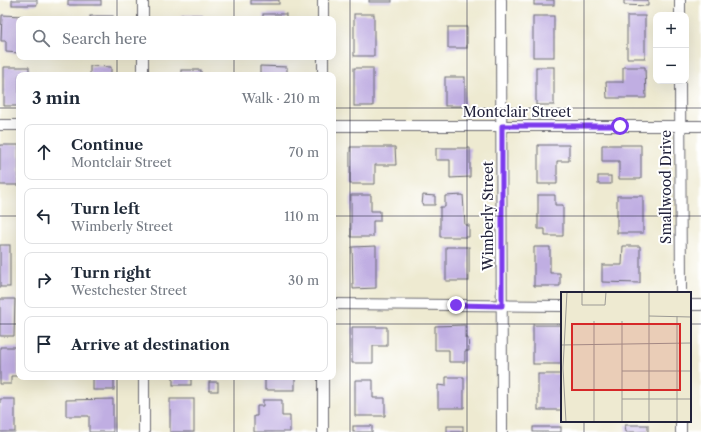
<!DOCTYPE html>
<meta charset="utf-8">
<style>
:root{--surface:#fff;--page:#f2f2f3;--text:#1f2937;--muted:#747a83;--line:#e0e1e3}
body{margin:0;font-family:"Libre Caslon Text",serif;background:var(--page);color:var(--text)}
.controls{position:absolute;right:12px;top:12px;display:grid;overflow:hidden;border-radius:8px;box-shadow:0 4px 16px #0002}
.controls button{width:36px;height:36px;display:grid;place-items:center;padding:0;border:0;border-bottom:1px solid var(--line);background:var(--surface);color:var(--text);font:20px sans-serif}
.stop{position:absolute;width:12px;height:12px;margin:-9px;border:3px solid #7c3aed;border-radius:50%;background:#fff}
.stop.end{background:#7c3aed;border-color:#fff;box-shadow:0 1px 4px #0008}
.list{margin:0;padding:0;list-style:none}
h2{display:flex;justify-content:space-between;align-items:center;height:52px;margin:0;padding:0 16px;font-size:17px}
h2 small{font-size:13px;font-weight:400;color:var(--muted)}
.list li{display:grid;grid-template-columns:26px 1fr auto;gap:12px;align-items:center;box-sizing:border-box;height:56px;margin:0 8px 8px;padding:0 8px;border:1px solid var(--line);border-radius:8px}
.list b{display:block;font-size:15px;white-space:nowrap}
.list p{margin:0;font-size:13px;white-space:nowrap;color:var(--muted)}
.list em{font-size:13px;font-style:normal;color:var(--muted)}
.icon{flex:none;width:22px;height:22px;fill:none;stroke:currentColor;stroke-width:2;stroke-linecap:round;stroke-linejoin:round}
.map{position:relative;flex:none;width:701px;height:432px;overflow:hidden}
.search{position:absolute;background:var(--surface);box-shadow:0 4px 16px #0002;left:16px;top:16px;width:320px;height:44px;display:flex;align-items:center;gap:10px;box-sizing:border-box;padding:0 14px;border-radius:8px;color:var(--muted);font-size:15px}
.panel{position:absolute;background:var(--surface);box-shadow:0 4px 16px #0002;left:16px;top:72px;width:320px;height:308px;border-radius:8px}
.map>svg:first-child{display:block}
.building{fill:#c0aee2}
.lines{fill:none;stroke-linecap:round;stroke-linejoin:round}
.street-casing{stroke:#696870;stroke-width:12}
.street{stroke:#fff;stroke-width:10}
.route{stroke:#7c3aed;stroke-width:5}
.grid{fill:none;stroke:#22223b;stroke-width:1;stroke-opacity:0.55}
.labels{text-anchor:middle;stroke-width:4;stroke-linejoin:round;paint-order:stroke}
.street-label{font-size:14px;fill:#22223b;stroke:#fff}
.inset-road{fill:none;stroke:#9c9a95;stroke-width:1}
.view{fill:#d62828;fill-opacity:0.15;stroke:#d62828;stroke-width:2}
.inset-edge{fill:none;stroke:#22223b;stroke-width:2}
</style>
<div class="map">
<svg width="701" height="432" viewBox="0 0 701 432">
<rect width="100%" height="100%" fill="#fff"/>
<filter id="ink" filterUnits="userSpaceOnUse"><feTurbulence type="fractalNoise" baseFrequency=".025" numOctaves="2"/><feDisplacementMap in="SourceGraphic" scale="8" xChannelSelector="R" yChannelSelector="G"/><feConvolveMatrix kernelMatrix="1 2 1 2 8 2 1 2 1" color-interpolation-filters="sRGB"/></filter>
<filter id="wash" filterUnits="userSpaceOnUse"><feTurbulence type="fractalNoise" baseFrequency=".012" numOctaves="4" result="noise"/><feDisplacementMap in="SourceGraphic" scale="16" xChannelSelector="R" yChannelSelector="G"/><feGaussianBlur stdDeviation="0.9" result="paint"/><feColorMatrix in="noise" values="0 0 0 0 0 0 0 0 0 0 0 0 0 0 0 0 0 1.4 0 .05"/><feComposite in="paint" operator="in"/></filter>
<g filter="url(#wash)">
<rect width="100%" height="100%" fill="#eeead1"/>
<g id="blocks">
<!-- building -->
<g class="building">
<rect x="12" y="0" width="25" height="5"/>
<rect x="68" y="0" width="33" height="5"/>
<rect x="251" y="0" width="28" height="4"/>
<rect x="369" y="0" width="23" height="2"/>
<rect x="534" y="0" width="20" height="5"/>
<path d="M 624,0 L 648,0 L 648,6 L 624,5 Z"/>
<rect x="263" y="14" width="23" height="5"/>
<rect x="354" y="14" width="20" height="42"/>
<path d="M 2,15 L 23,16 L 23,19 L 19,19 L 19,53 L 6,52 L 6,41 L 1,41 Z"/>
<path d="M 181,15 L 203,15 L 203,19 L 182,19 Z"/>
<rect x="90" y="16" width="23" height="3"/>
<rect x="533" y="16" width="21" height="41"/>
<rect x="627" y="16" width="18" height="42"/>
<rect x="448" y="27" width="19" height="21"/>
<path d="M 90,66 L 111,67 L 111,75 L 90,75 Z"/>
<path d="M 260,66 L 287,67 L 287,75 L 260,75 Z"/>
<path d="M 4,67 L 29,67 L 29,75 L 19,75 L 19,106 L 4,106 Z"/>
<rect x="536" y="67" width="18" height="38"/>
<path d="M 623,67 L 645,67 L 646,98 L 607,98 L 606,82 L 623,82 Z"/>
<rect x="354" y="68" width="19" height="38"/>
<rect x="181" y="70" width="20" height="5"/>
<rect x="445" y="77" width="20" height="29"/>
<rect x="0" y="145" width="19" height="40"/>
<path d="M 538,145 L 569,145 L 569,161 L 557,161 L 557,184 L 538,184 Z"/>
<path d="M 602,145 L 641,145 L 641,179 L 619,179 L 619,161 L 602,161 Z"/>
<path d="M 350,147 L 395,147 L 396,165 L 375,165 L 375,184 L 350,184 Z"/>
<path d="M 436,148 L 470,148 L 470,177 L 450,178 L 450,160 L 436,160 Z"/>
<rect x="598" y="176" width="13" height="8"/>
<path d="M 351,195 L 371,195 L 371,211 L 380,211 L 380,221 L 373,221 L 373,237 L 351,237 Z"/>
<path d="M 423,195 L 435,196 L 435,205 L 422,205 Z"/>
<path d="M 463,195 L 465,225 L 469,225 L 469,237 L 440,237 L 440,207 L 445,207 L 445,196 Z"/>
<path d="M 538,195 L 555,195 L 555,205 L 563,205 L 563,236 L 545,236 L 545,229 L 538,229 Z"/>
<rect x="617" y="196" width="26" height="37"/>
<rect x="0" y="245" width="10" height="42"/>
<path d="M 376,246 L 376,288 L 353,289 L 352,247 Z"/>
<path d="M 623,246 L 640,246 L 640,283 L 602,282 L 602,265 L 622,265 Z"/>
<rect x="446" y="247" width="23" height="34"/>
<path d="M 534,247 L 550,247 L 550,273 L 560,273 L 560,286 L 534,286 Z"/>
<path d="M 0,299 L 15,299 L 14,336 L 0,336 Z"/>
<path d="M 465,325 L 465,338 L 468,338 L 469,351 L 465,351 L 465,362 L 449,362 L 449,350 L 435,350 L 435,326 Z"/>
<rect x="533" y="325" width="28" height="39"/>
<path d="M 352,327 L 387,327 L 387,346 L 373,346 L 373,363 L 352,363 Z"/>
<path d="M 0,347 L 18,347 L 18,376 L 11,376 L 11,384 L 0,384 Z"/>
<rect x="538" y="374" width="24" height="36"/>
<rect x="93" y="377" width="21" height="13"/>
<rect x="173" y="377" width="18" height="8"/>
<rect x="265" y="377" width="30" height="13"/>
<path d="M 446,377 L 464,377 L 464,408 L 438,408 L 438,385 L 446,386 Z"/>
<path d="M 355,380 L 373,380 L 373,398 L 385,398 L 385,416 L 355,416 Z"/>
<rect x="209" y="382" width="9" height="9"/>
<rect x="0" y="399" width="15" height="33"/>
<path d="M 113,399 L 113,432 L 89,432 L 89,416 L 66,416 L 66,400 Z"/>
<rect x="170" y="399" width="24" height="33"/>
<path d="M 263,400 L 282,400 L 282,416 L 290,416 L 290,432 L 254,432 L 254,416 L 257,416 L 257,406 L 263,406 Z"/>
<path d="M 625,425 L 648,425 L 648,432 L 626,432 Z"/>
<rect x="353" y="426" width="19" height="6"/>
<rect x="447" y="426" width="16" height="6"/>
<rect x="533" y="427" width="28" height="5"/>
</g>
</g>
</g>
<g filter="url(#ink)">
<use href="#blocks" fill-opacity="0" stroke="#696870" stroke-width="1"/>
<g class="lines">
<defs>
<g id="street">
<path d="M 143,0 L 143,19"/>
<path d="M 501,0 L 502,432"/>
<path d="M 680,15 L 680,0"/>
<path d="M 323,19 L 323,0"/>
<path d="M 143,57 L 143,75"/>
<path d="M 323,75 L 323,57"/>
<path d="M 680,81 L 681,293"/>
<path d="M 0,125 L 19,125"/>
<path d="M 333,126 L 701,126"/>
<path d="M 333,304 L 562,306"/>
<path d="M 690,305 L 701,305"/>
<path d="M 144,432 L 144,377"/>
<path d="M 323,432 L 323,377"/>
<path d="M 681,432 L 681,421"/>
</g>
</defs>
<!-- street casing -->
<use href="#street" class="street-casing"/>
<!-- street -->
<use href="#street" class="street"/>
</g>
</g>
<g class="lines" filter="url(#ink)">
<!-- route -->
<path class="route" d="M 456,305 L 502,306 L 502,126 L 620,126"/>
</g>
<!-- grid -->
<path class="grid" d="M 117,0 L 117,19M 234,0 L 234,19M 350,0 L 350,432M 467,0 L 467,432M 584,0 L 584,293M 117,57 L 117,75M 234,57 L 234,75M 0,108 L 19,108M 333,108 L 701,108M 0,216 L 19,216M 333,216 L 701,216M 0,324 L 19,324M 333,324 L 562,324M 690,324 L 701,324M 117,377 L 117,432M 234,377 L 234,432M 584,421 L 584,432"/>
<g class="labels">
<!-- street labels -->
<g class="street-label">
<text x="517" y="117">Montclair Street</text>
<text transform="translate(666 187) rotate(-90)" y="5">Smallwood Drive</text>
<text transform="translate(488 216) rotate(-90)" y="5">Wimberly Street</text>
</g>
</g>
<!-- overview -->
<g transform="translate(561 292)">
<rect width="130" height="130" fill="#eeead1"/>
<path class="inset-road" d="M 21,0 L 21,13 L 44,13 L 45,0M 88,0 L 88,130M 88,24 L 130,25M 33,29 L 33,130M 0,53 L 130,51M 61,79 L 130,79M 61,107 L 130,107M 5,130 L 2,76 L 6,0M 61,130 L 61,29M 116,130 L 116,24"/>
<path class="view" d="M 11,32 L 119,32 L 119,98 L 11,98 Z"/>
<rect width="130" height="130" class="inset-edge"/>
</g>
</svg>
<div class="controls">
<button>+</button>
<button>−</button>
</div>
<div class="stop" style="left:620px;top:126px"></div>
<div class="stop end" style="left:456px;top:305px"></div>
<div class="search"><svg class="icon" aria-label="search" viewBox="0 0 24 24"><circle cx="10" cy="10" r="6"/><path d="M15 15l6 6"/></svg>Search here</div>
<section class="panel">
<h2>3 min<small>Walk · 210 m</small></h2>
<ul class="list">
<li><svg class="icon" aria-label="ahead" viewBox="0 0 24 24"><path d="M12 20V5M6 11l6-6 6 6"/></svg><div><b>Continue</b><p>Montclair Street</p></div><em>70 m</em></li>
<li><svg class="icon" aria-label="left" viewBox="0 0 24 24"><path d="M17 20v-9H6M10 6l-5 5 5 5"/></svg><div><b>Turn left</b><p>Wimberly Street</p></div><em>110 m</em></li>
<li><svg class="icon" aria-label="right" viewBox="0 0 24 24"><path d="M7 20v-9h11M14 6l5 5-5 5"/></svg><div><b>Turn right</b><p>Westchester Street</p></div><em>30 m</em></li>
<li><svg class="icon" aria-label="arrive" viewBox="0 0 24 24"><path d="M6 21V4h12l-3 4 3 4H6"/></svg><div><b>Arrive at destination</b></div></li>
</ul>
</section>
</div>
